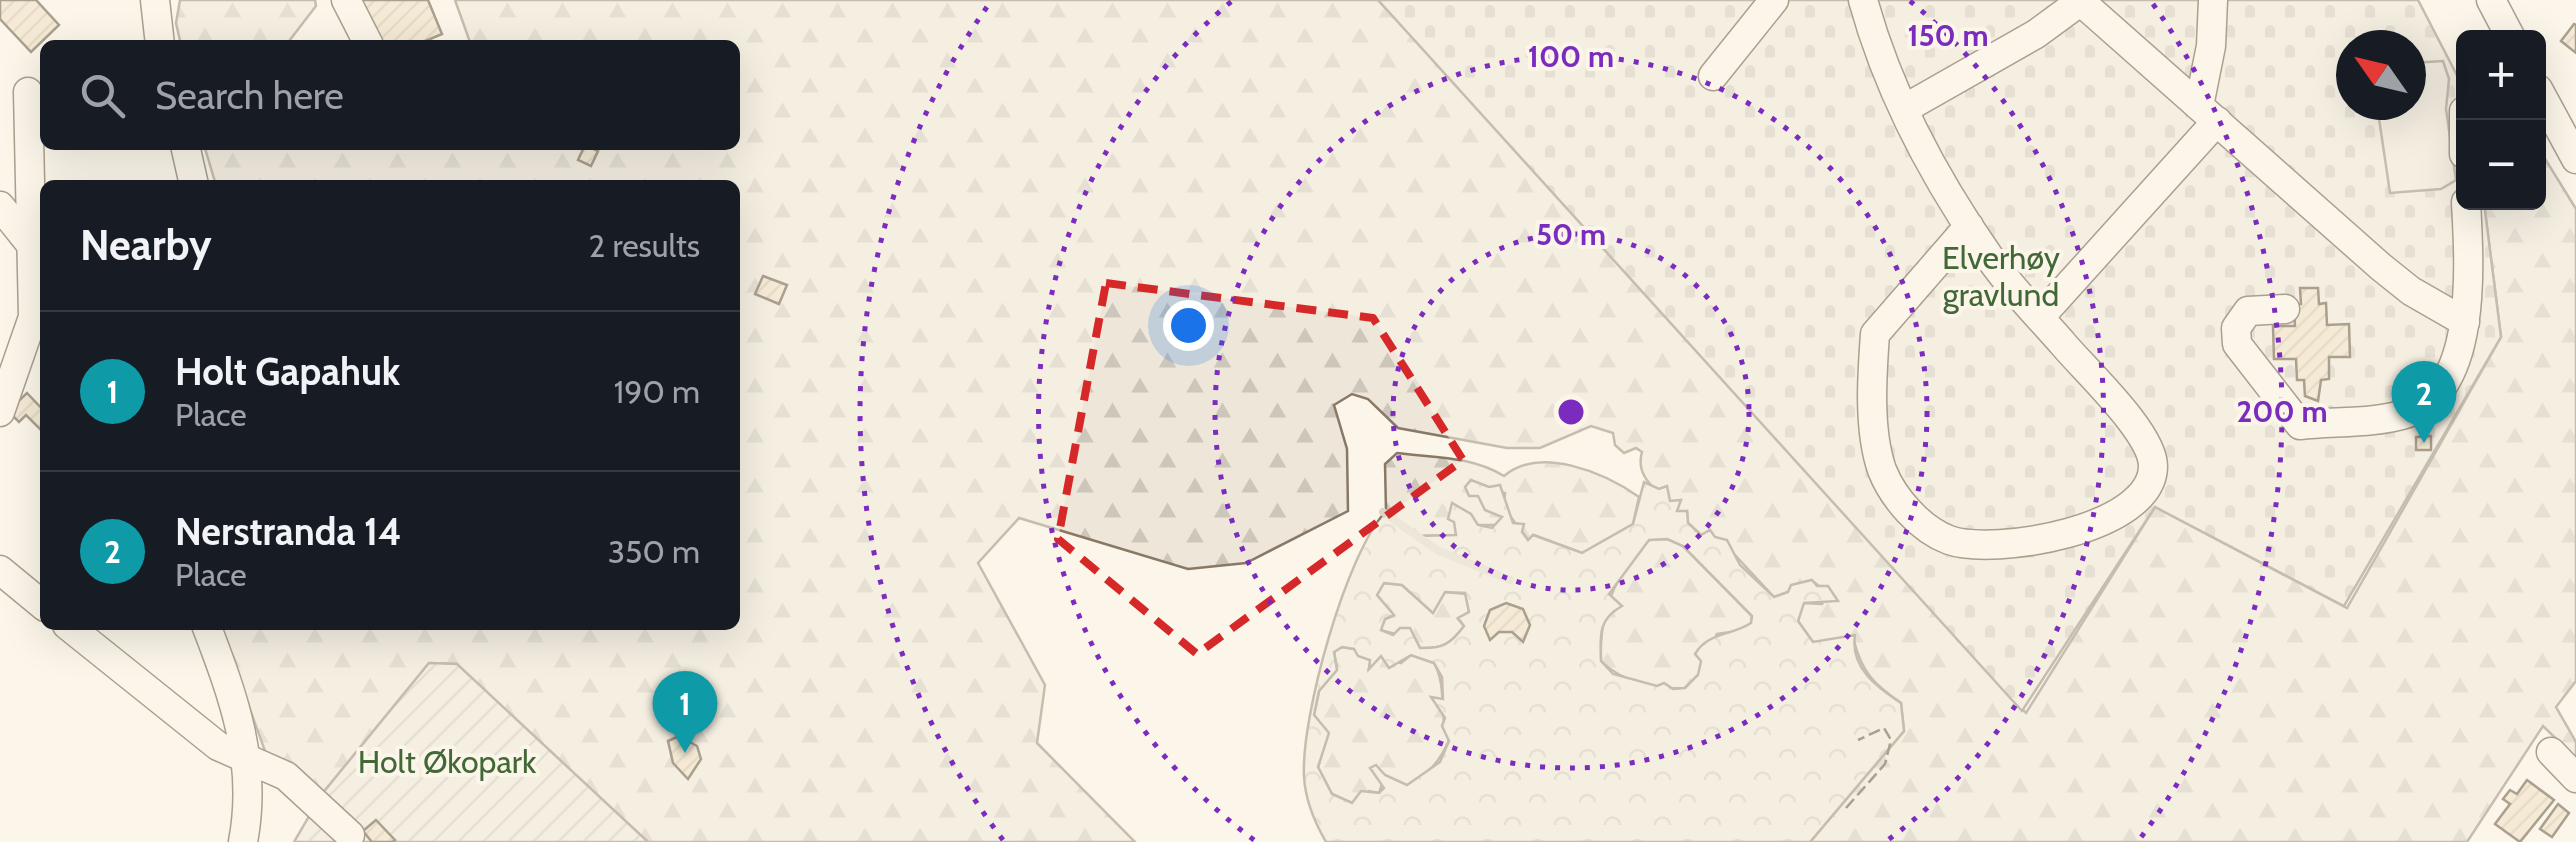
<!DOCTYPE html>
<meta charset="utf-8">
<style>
:root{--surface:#171b24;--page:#242831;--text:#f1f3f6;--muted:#9ea1a6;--line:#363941;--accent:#2563eb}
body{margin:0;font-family:Cabin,sans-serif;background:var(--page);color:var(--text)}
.controls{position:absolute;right:30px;top:30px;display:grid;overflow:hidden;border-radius:15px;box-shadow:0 10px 40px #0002}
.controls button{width:90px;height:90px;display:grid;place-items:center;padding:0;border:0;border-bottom:2px solid var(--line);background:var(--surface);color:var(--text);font:50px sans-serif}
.compass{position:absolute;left:2336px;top:30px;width:90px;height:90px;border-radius:50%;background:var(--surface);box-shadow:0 10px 40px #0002;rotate:304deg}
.you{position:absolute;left:1188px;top:325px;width:35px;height:35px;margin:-25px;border:8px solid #fff;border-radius:50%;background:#1a73e8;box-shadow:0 0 0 15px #1a73e833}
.badge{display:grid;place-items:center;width:65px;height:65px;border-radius:50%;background:var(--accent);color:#fff;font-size:32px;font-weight:700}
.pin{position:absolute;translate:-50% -82px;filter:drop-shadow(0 2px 5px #0008)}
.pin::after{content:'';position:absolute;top:52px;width:35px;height:30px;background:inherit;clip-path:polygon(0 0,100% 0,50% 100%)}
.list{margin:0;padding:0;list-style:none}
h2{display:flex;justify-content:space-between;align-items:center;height:130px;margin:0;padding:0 40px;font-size:42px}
h2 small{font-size:32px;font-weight:400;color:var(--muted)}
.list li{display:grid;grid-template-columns:65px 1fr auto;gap:30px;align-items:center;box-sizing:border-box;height:160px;padding:0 40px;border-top:2px solid var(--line)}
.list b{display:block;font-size:38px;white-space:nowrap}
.list p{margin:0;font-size:32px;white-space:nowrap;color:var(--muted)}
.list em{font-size:32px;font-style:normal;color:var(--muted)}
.icon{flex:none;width:55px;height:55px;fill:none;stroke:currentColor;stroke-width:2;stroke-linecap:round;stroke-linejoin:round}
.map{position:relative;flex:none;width:2576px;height:842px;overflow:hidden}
.search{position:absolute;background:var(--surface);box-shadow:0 10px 40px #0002;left:40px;top:40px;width:700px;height:110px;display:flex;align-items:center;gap:25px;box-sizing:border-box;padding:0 35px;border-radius:15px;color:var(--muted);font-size:38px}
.panel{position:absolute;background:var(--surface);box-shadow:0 10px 40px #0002;left:40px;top:180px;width:700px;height:450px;border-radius:15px}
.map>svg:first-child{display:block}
.forest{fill:url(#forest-firs);stroke:#887966;stroke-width:2.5}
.cemetery{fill:url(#cemetery-stones);stroke:#887966;stroke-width:2.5;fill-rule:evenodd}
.park{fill:url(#park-crowns);stroke:#887966;stroke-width:2.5;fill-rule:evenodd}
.garden{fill:url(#garden-furrows);stroke:#887966;stroke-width:2.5}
.parking{fill:#ede7d9;stroke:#887966;stroke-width:2.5}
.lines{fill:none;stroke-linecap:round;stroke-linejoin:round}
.stream{stroke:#dcd4c6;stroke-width:8}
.building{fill:url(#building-hatch);stroke:#4a3520;stroke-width:2.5}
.minor-casing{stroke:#4a3520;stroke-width:31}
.minor{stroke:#fbf6e9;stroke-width:28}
.fence{stroke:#4a3520;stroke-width:2.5;stroke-dasharray:12 5;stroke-linecap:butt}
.marked{fill:none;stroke:#d62828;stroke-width:8;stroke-dasharray:20 12;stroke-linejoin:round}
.ring{fill:none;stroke:#7b2cbf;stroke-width:5;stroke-dasharray:5 10}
.labels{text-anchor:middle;stroke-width:8;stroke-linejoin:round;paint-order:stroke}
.park-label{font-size:32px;fill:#436837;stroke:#fbf6e9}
.centre{fill:#7b2cbf;stroke:#fbf6e9;stroke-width:5}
.ring-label{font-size:30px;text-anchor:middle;font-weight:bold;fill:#7b2cbf;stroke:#fbf6e9;stroke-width:8;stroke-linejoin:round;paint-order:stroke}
</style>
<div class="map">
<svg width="2576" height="842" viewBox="0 0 2576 842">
<defs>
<pattern id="forest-firs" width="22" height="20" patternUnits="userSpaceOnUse" patternTransform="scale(2.5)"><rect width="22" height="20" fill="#ede6d9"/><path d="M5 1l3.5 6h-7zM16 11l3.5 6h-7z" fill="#cdc6ba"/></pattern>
<pattern id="cemetery-stones" width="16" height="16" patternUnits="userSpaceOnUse" patternTransform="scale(2.5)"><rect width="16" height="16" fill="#ede6d9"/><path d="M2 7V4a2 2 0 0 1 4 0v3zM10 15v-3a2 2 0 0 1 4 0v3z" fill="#cdc6ba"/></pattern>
<pattern id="park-crowns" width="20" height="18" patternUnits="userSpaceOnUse" patternTransform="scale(2.5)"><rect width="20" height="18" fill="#ede6d9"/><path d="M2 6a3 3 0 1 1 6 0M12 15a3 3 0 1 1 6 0" fill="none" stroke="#cdc6ba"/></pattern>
<pattern id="garden-furrows" width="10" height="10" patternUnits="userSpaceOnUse" patternTransform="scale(2.5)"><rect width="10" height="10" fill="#ede6d9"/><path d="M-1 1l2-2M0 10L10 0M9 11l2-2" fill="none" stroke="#cdc6ba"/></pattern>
<pattern id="building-hatch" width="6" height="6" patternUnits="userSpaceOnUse" patternTransform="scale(2.5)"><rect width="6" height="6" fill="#ecdcbc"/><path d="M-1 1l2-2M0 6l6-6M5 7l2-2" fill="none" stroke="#ccbda1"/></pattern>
</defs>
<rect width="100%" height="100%" fill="#fbf6e9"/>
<!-- forest -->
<g class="forest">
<path d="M 180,0 L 315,0 L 316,6 L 286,45 L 181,45 L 176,23 Z"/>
<path d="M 455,0 L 1378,0 L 1626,266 L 2026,713 L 2155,507 L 2347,608 L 2501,337 L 2484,203 L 2538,202 L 2539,149 L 2576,209 L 2576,681 L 2556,707 L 2576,742 L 2576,758 L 2543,726 L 2467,842 L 1810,842 L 1904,731 L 1901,703 C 1875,685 1862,673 1854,641 L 1813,642 L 1798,621 L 1803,603 L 1822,604 L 1829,593 L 1811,580 L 1792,585 L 1788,592 L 1774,597 L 1721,540 L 1701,535 L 1688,523 L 1687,511 L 1680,513 C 1661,492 1634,480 1642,452 L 1636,448 L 1624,453 L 1615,445 L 1613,433 L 1591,426 L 1540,448 L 1507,448 L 1398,428 L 1368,399 L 1352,394 L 1334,405 L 1347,449 L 1348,511 L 1246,563 L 1188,569 L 1019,518 L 978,563 L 1045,685 L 1037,743 L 1135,842 L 648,842 L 456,664 L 429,663 L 322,794 L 266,754 L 220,625 L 735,625 L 735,185 L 216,185 L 204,145 L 735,145 L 735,45 L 471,45 Z"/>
<path d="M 1397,453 C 1435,458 1471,456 1504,476 C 1540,445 1605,473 1639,497 L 1633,524 L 1582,553 L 1534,535 L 1529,541 L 1504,508 L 1505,493 L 1479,484 L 1478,496 L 1503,517 L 1496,525 L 1478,525 L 1470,518 L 1454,521 L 1457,535 L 1418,536 L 1386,511 L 1385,464 Z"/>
<path d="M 1668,539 L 1683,546 L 1752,616 L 1751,623 L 1739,631 L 1717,634 L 1698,675 L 1685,688 C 1659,690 1621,682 1601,661 C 1599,613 1614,575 1649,540 Z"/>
<path d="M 1383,583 L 1402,585 L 1433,613 L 1445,592 L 1466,594 L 1469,612 L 1458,619 L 1464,626 C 1451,644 1442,649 1420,648 L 1415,639 L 1380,630 L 1385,619 L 1393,616 L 1377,595 Z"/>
<path d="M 1342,647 L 1354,649 L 1371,660 L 1369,668 L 1381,656 L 1401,663 L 1411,655 L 1434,663 C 1448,688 1438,717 1449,740 C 1440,762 1428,774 1407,786 L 1385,775 L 1379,793 L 1369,791 L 1352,803 L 1332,794 L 1318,767 L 1328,733 L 1314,715 L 1319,691 L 1337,670 L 1334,652 Z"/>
</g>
<!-- cemetery -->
<path class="cemetery" d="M 1378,0 L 2418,0 L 2463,87 L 2464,202 L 2484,203 L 2501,337 L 2344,606 L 2155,507 L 2022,711 ZM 2351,45 L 2411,45 L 2411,105 L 2351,105 Z"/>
<!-- park -->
<path class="park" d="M 1471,480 L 1489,487 L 1500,485 L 1513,523 L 1524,524 L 1522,532 L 1528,540 L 1533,535 L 1582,553 L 1633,524 L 1644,482 L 1659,489 L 1667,486 L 1670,501 L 1681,500 L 1677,511 L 1687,511 L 1688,523 L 1701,535 L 1710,530 L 1715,537 L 1727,540 L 1740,565 L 1774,597 L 1788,592 L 1791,585 L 1812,580 L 1817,586 L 1828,586 L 1838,601 L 1804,603 L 1798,621 L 1813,642 L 1855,635 C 1850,668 1877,687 1901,703 L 1904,731 L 1810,842 L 1326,842 C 1315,823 1305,798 1304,776 C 1301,716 1346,554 1386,511 L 1418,536 L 1456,535 L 1454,522 L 1448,519 L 1452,503 L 1471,514 L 1478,525 L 1492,528 L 1502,517 L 1485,510 L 1478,496 L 1469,496 L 1465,487 ZM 1667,539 L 1683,546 L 1752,616 L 1751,623 C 1731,636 1708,632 1695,654 L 1701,661 L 1698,675 L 1685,688 L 1673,689 L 1664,683 L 1657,686 L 1613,674 L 1601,661 C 1600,636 1598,619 1622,606 L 1609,594 L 1649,540 ZM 1384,583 L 1402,585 L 1433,613 L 1445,592 L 1465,593 L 1469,612 L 1458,618 L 1464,626 C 1451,644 1442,649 1420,648 L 1410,628 L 1400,628 L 1393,635 L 1381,630 L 1385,619 L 1394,615 L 1377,595 ZM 1342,647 L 1354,649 L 1358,656 L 1370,660 L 1369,669 L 1381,656 L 1389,668 L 1411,655 L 1434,663 L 1442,677 L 1443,699 L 1431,697 L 1445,718 L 1442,726 L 1449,741 L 1440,762 L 1407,785 L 1385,775 L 1376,765 L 1370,768 L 1384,788 L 1379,793 L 1361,791 L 1352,803 L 1332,794 L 1318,767 L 1329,733 L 1314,715 L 1319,691 L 1337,670 L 1334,652 Z"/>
<!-- garden -->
<path class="garden" d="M 429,663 L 457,664 L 648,842 L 294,842 L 322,794 Z"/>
<!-- parking -->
<path class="parking" d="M 2443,61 L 2449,79 L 2446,109 L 2456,180 L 2441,189 L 2390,193 L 2377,105 L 2411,105 L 2411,63 Z"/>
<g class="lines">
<!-- stream -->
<path class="stream" d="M 1383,512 L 1437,550 L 1510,580"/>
</g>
<!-- building -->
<g class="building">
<path d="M 0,0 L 36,0 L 59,25 L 31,52 L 0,19 Z"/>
<path d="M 361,0 L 428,0 L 442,34 L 416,45 L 380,45 Z"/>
<path d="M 2574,24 L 2576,25 L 2576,53 L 2561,41 Z"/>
<path d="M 585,145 L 598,151 L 591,166 L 578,160 Z"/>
<path d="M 763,276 L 787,285 L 779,304 L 755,294 Z"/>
<path d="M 2300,288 L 2318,288 L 2319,304 L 2326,303 L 2327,325 L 2349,324 L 2350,357 L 2329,357 L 2329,379 L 2321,380 L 2318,401 L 2305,396 L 2304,380 L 2297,380 L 2296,359 L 2274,359 L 2273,326 L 2295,326 L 2294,305 L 2301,304 Z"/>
<path d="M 27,393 L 45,412 L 45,434 L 26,415 L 19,422 L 8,411 Z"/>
<path d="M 2431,436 L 2431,450 L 2416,450 L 2416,437 Z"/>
<path d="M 1506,603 L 1523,609 L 1530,625 L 1523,642 L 1512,632 L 1499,632 L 1490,640 L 1484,626 L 1490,610 Z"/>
<path d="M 679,736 L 697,746 L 701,759 L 688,779 L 673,763 L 668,741 Z"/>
<path d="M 2527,780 L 2554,800 L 2520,842 L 2495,824 L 2510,804 L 2503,799 L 2510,790 L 2517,794 Z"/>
<path d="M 2558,804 L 2569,813 L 2552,837 L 2540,829 Z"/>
<path d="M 376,820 L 395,840 L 392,842 L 372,842 L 363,831 Z"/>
</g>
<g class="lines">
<defs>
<g id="minor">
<path d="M 155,0 L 160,45"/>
<path d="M 346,0 L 369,45"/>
<path d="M 1863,0 C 1888,91 1936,181 1990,258 C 2011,289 2039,316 2064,345 C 2086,371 2153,433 2153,466 C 2153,530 1994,556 1949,540 C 1920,529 1893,498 1882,470 C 1868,430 1872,375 1875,334 L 1969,226"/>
<path d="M 2079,0 L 2381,267 L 2411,291 L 2465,322"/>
<path d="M 2491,0 L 2511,38"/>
<path d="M 1713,76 L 1774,0"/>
<path d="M 2538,89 L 2576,159"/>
<path d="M 2199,106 L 2211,46 L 2213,0"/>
<path d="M 1904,109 L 2036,34 L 2081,1"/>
<path d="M 2464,111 L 2464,154"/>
<path d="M 185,145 L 194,185"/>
<path d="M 0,206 L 32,246"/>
<path d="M 2285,309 L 2248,311 L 2236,328 L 2237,344 L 2300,425 C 2333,421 2376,424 2408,413 C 2479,389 2469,260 2466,202"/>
<path d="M 2040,317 L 2217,121"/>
<path d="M 0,412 L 33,317 L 28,92"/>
<path d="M 0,570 L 45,607"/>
<path d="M 67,625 L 218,746 L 286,776 L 350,835"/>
<path d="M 206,625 C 234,698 258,763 243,842"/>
<path d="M 2551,752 L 2576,778"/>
</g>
</defs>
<!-- minor casing -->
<use href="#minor" class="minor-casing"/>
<!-- minor -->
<use href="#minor" class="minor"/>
<!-- fence -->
<path class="fence" d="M 1846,808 L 1885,764 L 1891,740 L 1884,728 L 1858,740"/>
</g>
<!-- marked area -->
<path d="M0 0H2576V842H0ZM 1106,283 L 1373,318 L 1463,460 L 1197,654 L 1058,539 Z" fill="#fbf6e9" fill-opacity=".55" fill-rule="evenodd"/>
<path class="marked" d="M 1106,283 L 1373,318 L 1463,460 L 1197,654 L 1058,539 Z"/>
<!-- distance rings -->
<g class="ring">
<circle cx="1571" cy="412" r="178"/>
<circle cx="1571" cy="412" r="356"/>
<path d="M1254 840A533 533 0 0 1 1232 1M1910 1A533 533 0 0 1 1888 840"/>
<path d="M1003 840A711 711 0 0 1 989 4M2153 4A711 711 0 0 1 2139 840"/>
</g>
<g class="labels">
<!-- park labels -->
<g class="park-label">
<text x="2001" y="269">Elverhøy<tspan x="2001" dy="37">gravlund</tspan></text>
<text x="447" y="773">Holt Økopark</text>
</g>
</g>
<circle cx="1571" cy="412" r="15" class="centre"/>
<g class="ring-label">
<text x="1948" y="46">150 m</text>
<text x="1571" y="67">100 m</text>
<text x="1571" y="245">50 m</text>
<text x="2282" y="422">200 m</text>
</g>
</svg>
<div class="controls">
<button>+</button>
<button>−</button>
</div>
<svg class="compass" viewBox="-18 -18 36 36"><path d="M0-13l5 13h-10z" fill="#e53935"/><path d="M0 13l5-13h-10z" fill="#9ea1a6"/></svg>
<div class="you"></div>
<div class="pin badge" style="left:685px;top:753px;background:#0f9aa8">1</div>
<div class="pin badge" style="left:2424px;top:443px;background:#0f9aa8">2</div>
<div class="search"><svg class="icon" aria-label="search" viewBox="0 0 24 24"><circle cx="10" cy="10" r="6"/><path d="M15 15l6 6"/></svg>Search here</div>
<section class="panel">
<h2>Nearby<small>2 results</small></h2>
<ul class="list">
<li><span class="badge" style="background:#0f9aa8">1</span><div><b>Holt Gapahuk</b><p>Place</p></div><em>190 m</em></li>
<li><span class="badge" style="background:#0f9aa8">2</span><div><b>Nerstranda 14</b><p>Place</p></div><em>350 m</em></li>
</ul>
</section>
</div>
